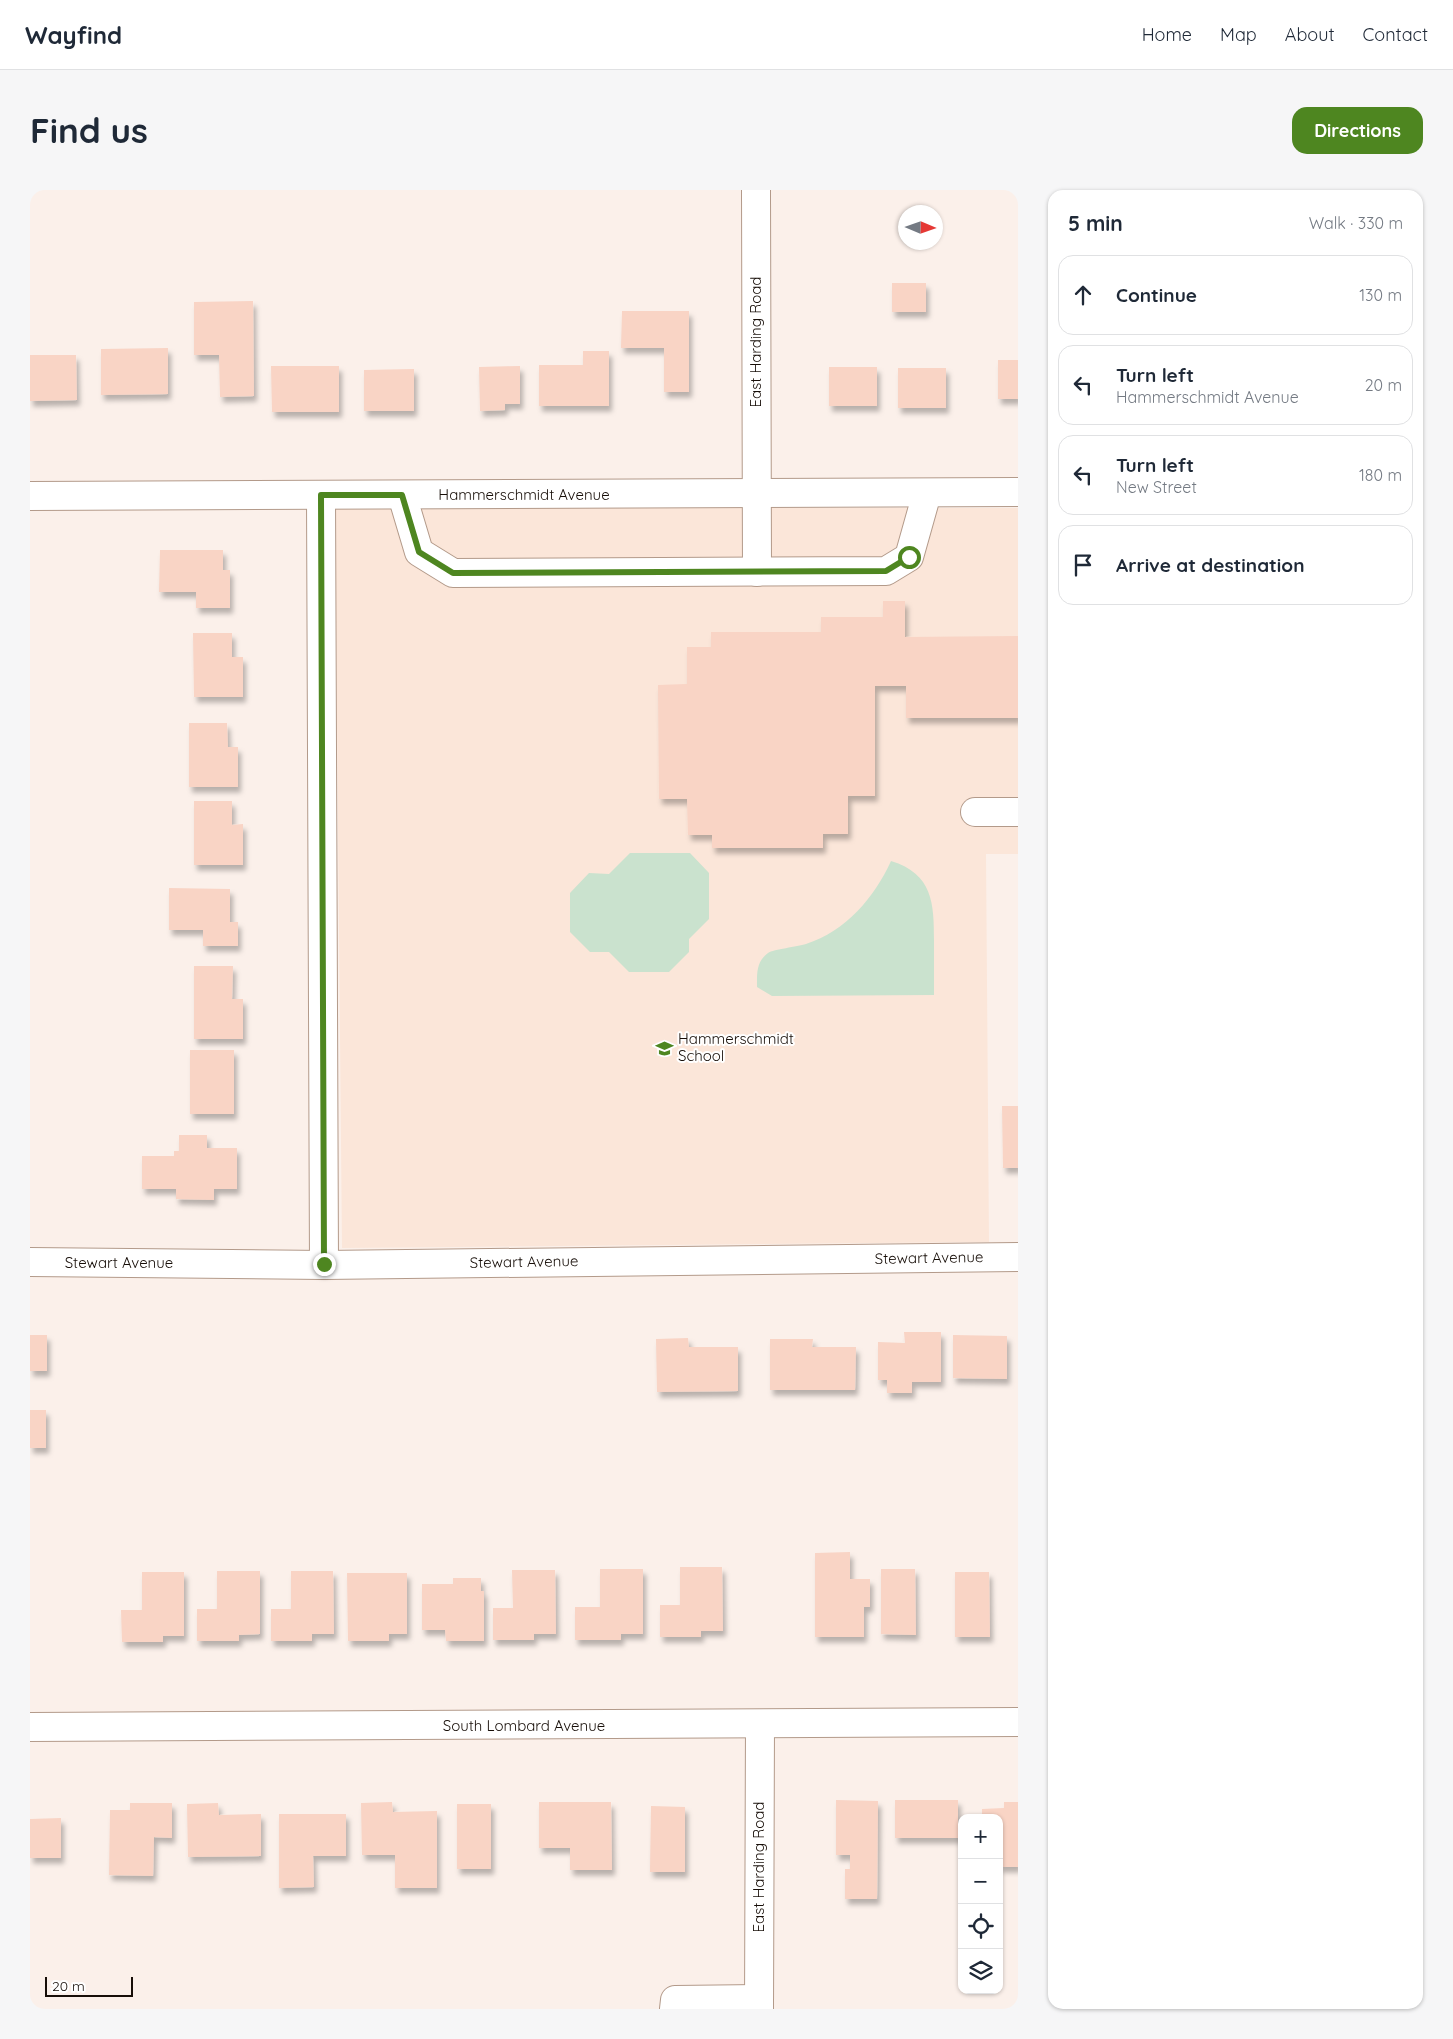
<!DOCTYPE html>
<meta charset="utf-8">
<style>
:root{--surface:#fff;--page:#f6f6f7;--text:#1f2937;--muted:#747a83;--line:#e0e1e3;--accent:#4e8620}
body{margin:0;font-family:Quicksand,sans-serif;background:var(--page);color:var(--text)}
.controls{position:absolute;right:15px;bottom:15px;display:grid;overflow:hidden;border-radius:10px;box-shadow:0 1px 4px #0004}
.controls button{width:45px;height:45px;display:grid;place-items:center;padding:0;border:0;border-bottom:1px solid var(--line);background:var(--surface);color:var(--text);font:25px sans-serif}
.compass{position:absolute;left:868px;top:15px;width:45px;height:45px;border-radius:50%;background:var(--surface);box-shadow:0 1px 4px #0004;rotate:92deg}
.scale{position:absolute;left:15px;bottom:12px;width:88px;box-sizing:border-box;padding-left:5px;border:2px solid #170e08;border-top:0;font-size:14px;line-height:18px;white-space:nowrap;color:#170e08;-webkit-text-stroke:4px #fff;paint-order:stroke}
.stop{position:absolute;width:15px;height:15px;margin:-11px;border:4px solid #4e8620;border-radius:50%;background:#fff}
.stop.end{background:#4e8620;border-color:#fff;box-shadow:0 1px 5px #0008}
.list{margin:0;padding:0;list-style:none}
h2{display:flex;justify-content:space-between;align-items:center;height:65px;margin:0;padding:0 20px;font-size:21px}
h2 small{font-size:16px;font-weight:400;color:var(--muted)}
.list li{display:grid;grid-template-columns:32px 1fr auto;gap:15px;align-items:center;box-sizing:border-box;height:80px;margin:0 10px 10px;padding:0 10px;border:1px solid var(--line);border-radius:15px}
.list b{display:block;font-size:19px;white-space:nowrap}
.list p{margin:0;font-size:16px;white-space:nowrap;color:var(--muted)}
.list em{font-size:16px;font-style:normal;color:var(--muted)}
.icon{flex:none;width:28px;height:28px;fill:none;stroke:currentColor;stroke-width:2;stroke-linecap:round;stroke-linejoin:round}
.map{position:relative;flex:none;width:988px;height:1819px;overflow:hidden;border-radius:15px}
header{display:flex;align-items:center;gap:30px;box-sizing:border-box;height:70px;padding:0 25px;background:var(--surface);border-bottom:1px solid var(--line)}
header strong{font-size:24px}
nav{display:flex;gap:28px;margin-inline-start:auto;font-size:18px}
.intro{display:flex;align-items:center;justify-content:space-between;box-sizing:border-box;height:120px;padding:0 30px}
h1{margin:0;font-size:35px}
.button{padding:12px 22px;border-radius:15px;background:var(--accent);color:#fff;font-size:18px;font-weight:700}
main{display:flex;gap:30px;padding:0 30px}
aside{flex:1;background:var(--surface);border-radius:15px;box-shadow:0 1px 4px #0004}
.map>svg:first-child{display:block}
.built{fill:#fbe6d9}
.green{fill:#cae2ce}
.building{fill:#f9d4c5;filter:url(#shadow)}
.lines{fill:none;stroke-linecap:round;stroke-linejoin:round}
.minor-casing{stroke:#b39a8a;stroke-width:30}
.minor{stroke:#fff;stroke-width:28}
.route{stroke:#4e8620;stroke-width:6}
.labels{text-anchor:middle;stroke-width:4;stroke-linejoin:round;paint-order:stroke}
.street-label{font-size:15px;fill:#170e08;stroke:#fff}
.poi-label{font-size:15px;fill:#170e08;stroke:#fff;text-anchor:start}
</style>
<header>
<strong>Wayfind</strong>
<nav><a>Home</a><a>Map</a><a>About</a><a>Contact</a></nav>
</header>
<div class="intro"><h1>Find us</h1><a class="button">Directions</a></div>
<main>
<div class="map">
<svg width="988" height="1819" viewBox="0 0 988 1819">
<defs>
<filter id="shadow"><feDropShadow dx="3" dy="5.5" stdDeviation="2.5" flood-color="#0004"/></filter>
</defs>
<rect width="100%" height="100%" fill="#fbf0ea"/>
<!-- built -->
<path class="built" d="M 305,318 L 988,318 L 988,664 L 956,664 L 959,1052 L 312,1058 Z"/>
<!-- green -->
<g class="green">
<path d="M 600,663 L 660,663 L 679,683 L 679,729 L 659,749 L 659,762 L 639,782 L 599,782 L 579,762 L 560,762 L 540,742 L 540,703 L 559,683 L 579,684 Z"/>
<path d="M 861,671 C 903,684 904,713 904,751 C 904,769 904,787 904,805 L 742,806 L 727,797 C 727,784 726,772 738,763 C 744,759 767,757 776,754 C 816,741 844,708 861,671 Z"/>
</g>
<!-- building -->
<g class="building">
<rect x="862" y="93" width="34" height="29"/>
<path d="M 223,111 L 224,206 L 190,207 L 189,165 L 164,165 L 164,112 Z"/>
<path d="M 592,121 L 659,121 L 659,202 L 634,202 L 634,158 L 591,158 Z"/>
<path d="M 138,158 L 138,204 L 71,205 L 71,159 Z"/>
<path d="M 553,161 L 579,161 L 579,216 L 509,216 L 509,175 L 553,175 Z"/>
<path d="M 0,165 L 46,165 L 47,210 L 0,211 Z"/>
<rect x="968" y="170" width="20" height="39"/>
<path d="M 241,176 L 309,176 L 309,222 L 242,222 Z"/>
<path d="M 490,176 L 490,214 L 475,214 L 475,220 L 450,221 L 449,177 Z"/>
<rect x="799" y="177" width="48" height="39"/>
<rect x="868" y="178" width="48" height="40"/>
<path d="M 384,179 L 384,221 L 334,221 L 334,180 Z"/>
<path d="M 130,360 L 193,360 L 193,380 L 200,380 L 200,418 L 166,418 L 166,402 L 129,402 Z"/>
<path d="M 853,411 L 875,411 L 875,447 L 988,446 L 988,528 L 876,528 L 876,496 L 845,496 L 845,606 L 818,606 L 818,644 L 793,644 L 793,658 L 682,658 L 682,645 L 658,645 L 657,609 L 629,609 L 628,495 L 657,494 L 657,457 L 681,457 L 681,442 L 791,442 L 791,427 L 853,427 Z"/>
<path d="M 163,443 L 202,443 L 202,467 L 213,467 L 213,507 L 164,507 Z"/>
<path d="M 159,533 L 197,533 L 198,557 L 208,557 L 208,597 L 159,597 Z"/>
<path d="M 164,611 L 202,611 L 202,635 L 213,634 L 213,675 L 164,675 Z"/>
<path d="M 139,698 L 200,699 L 200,732 L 208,732 L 208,756 L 173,756 L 173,740 L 139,740 Z"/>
<path d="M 164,776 L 203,776 L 202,809 L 213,809 L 213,849 L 164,849 Z"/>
<rect x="160" y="860" width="44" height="64"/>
<path d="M 972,916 L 988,916 L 988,978 L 973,978 Z"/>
<path d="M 149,945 L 177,945 L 177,958 L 207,958 L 207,999 L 184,999 L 184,1010 L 146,1009 L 146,999 L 112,999 L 112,966 L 144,966 L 144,961 L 149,961 Z"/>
<path d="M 874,1142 L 911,1142 L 911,1192 L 882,1192 L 882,1203 L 857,1203 L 857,1190 L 848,1190 L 848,1152 L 875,1153 Z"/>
<rect x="0" y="1145" width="17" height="36"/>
<path d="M 923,1145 L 977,1146 L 977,1189 L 923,1188 Z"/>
<path d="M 658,1148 L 659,1157 L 708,1157 L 708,1201 L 627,1202 L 626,1149 Z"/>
<path d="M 740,1149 L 783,1149 L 782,1157 L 826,1157 L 825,1200 L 740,1200 Z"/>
<rect x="0" y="1220" width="16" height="38"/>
<path d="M 820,1362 L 820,1389 L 840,1389 L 840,1417 L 834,1417 L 834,1447 L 785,1447 L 785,1363 Z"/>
<path d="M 650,1377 L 692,1377 L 693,1441 L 671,1441 L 671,1447 L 630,1447 L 630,1415 L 650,1415 Z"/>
<path d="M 570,1379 L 613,1379 L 613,1444 L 591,1444 L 591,1450 L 545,1450 L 545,1417 L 570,1417 Z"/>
<path d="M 851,1379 L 885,1379 L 886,1445 L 851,1444 Z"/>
<path d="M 482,1380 L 525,1380 L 526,1444 L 504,1444 L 504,1450 L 463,1450 L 463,1418 L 483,1418 Z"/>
<path d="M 187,1381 L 230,1381 L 230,1444 L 209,1445 L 209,1451 L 167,1451 L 167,1419 L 187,1419 Z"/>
<path d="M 261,1381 L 303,1381 L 304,1444 L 282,1444 L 282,1451 L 241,1451 L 241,1419 L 261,1419 Z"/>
<path d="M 112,1382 L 154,1382 L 154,1446 L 133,1446 L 133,1452 L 92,1452 L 91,1420 L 112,1420 Z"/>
<path d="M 925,1382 L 959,1382 L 960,1447 L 925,1447 Z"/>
<path d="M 317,1383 L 377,1383 L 377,1444 L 359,1444 L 359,1451 L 318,1451 Z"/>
<path d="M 423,1388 L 451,1388 L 451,1401 L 454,1401 L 454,1451 L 416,1451 L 415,1440 L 392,1440 L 392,1394 L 423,1394 Z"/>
<path d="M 806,1610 L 848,1611 L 847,1709 L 815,1709 L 815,1679 L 820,1679 L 820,1665 L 806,1665 Z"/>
<rect x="865" y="1610" width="63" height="38"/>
<path d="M 362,1612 L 363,1622 L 407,1621 L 407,1698 L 365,1698 L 365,1665 L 332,1665 L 331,1613 Z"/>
<path d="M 509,1612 L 581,1612 L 582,1680 L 540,1680 L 540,1658 L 509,1658 Z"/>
<path d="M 974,1612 L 988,1612 L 988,1677 L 969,1677 L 969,1628 L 952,1628 L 952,1619 L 974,1618 Z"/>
<path d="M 100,1613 L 142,1613 L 142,1648 L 124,1647 L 123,1686 L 79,1685 L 80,1620 L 100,1620 Z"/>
<path d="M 188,1613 L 189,1625 L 231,1624 L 231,1666 L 158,1667 L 157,1614 Z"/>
<rect x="427" y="1614" width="34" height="65"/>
<path d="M 621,1616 L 655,1617 L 655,1682 L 620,1682 Z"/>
<path d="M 249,1624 L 316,1624 L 316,1666 L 283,1666 L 284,1697 L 249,1698 Z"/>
<path d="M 31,1628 L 31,1668 L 0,1668 L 0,1629 Z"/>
</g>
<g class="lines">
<defs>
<g id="minor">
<path d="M 726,0 L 727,382"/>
<path d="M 291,305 L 294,1075"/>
<path d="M 372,305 L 389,362 L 423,383 L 856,381 L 879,367 L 897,303"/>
<path d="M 0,306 L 988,302"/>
<path d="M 945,622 L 988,622"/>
<path d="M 0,1072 L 294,1075 L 988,1067"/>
<path d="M 0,1537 L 988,1532"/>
<path d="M 644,1819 L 645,1810 L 729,1809"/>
<path d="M 729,1819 L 730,1535"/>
</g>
</defs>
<!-- minor casing -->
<use href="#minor" class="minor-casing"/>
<!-- minor -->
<use href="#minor" class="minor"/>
</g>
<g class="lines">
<!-- route -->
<path class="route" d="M 294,1074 L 291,305 L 372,305 L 389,362 L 423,383 L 856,381 L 879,367"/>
</g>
<!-- icons -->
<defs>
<symbol id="school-bare" viewBox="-9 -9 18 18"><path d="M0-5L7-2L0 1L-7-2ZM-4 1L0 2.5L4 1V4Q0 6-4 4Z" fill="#4e8620" stroke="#fff" stroke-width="2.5" paint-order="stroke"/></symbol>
</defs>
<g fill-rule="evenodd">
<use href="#school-bare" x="622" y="846" width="25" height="25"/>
</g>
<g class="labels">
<!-- street labels -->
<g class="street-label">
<text transform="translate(726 152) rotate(-90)" y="5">East Harding Road</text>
<text x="494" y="310">Hammerschmidt Avenue</text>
<text transform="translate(899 1068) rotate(-1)" y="5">Stewart Avenue</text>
<text transform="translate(494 1072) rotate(-1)" y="5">Stewart Avenue</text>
<text x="89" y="1078">Stewart Avenue</text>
<text x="494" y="1541">South Lombard Avenue</text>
<text transform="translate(729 1677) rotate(-90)" y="5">East Harding Road</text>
</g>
<!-- poi labels -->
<g class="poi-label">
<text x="648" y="854">Hammerschmidt<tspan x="648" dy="17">School</tspan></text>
</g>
</g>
</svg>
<div class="controls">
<button>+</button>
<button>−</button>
<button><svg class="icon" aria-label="locate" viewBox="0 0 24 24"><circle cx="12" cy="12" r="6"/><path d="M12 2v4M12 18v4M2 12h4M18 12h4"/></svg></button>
<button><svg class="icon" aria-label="layers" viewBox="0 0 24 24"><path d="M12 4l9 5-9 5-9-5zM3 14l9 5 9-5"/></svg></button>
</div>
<svg class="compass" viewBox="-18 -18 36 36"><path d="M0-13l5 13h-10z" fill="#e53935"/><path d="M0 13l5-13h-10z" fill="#747a83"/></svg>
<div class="scale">20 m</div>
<div class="stop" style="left:879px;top:367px"></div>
<div class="stop end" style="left:294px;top:1074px"></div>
</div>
<aside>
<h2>5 min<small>Walk · 330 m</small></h2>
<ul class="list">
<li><svg class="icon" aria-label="ahead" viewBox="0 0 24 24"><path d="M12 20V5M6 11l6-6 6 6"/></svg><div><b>Continue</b></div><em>130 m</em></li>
<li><svg class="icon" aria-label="left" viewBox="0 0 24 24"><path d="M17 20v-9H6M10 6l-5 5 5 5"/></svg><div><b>Turn left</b><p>Hammerschmidt Avenue</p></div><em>20 m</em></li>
<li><svg class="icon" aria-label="left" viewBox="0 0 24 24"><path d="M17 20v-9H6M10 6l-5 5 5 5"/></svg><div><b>Turn left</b><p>New Street</p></div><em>180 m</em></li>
<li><svg class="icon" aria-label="arrive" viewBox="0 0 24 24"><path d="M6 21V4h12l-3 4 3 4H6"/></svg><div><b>Arrive at destination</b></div></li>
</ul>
</aside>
</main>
